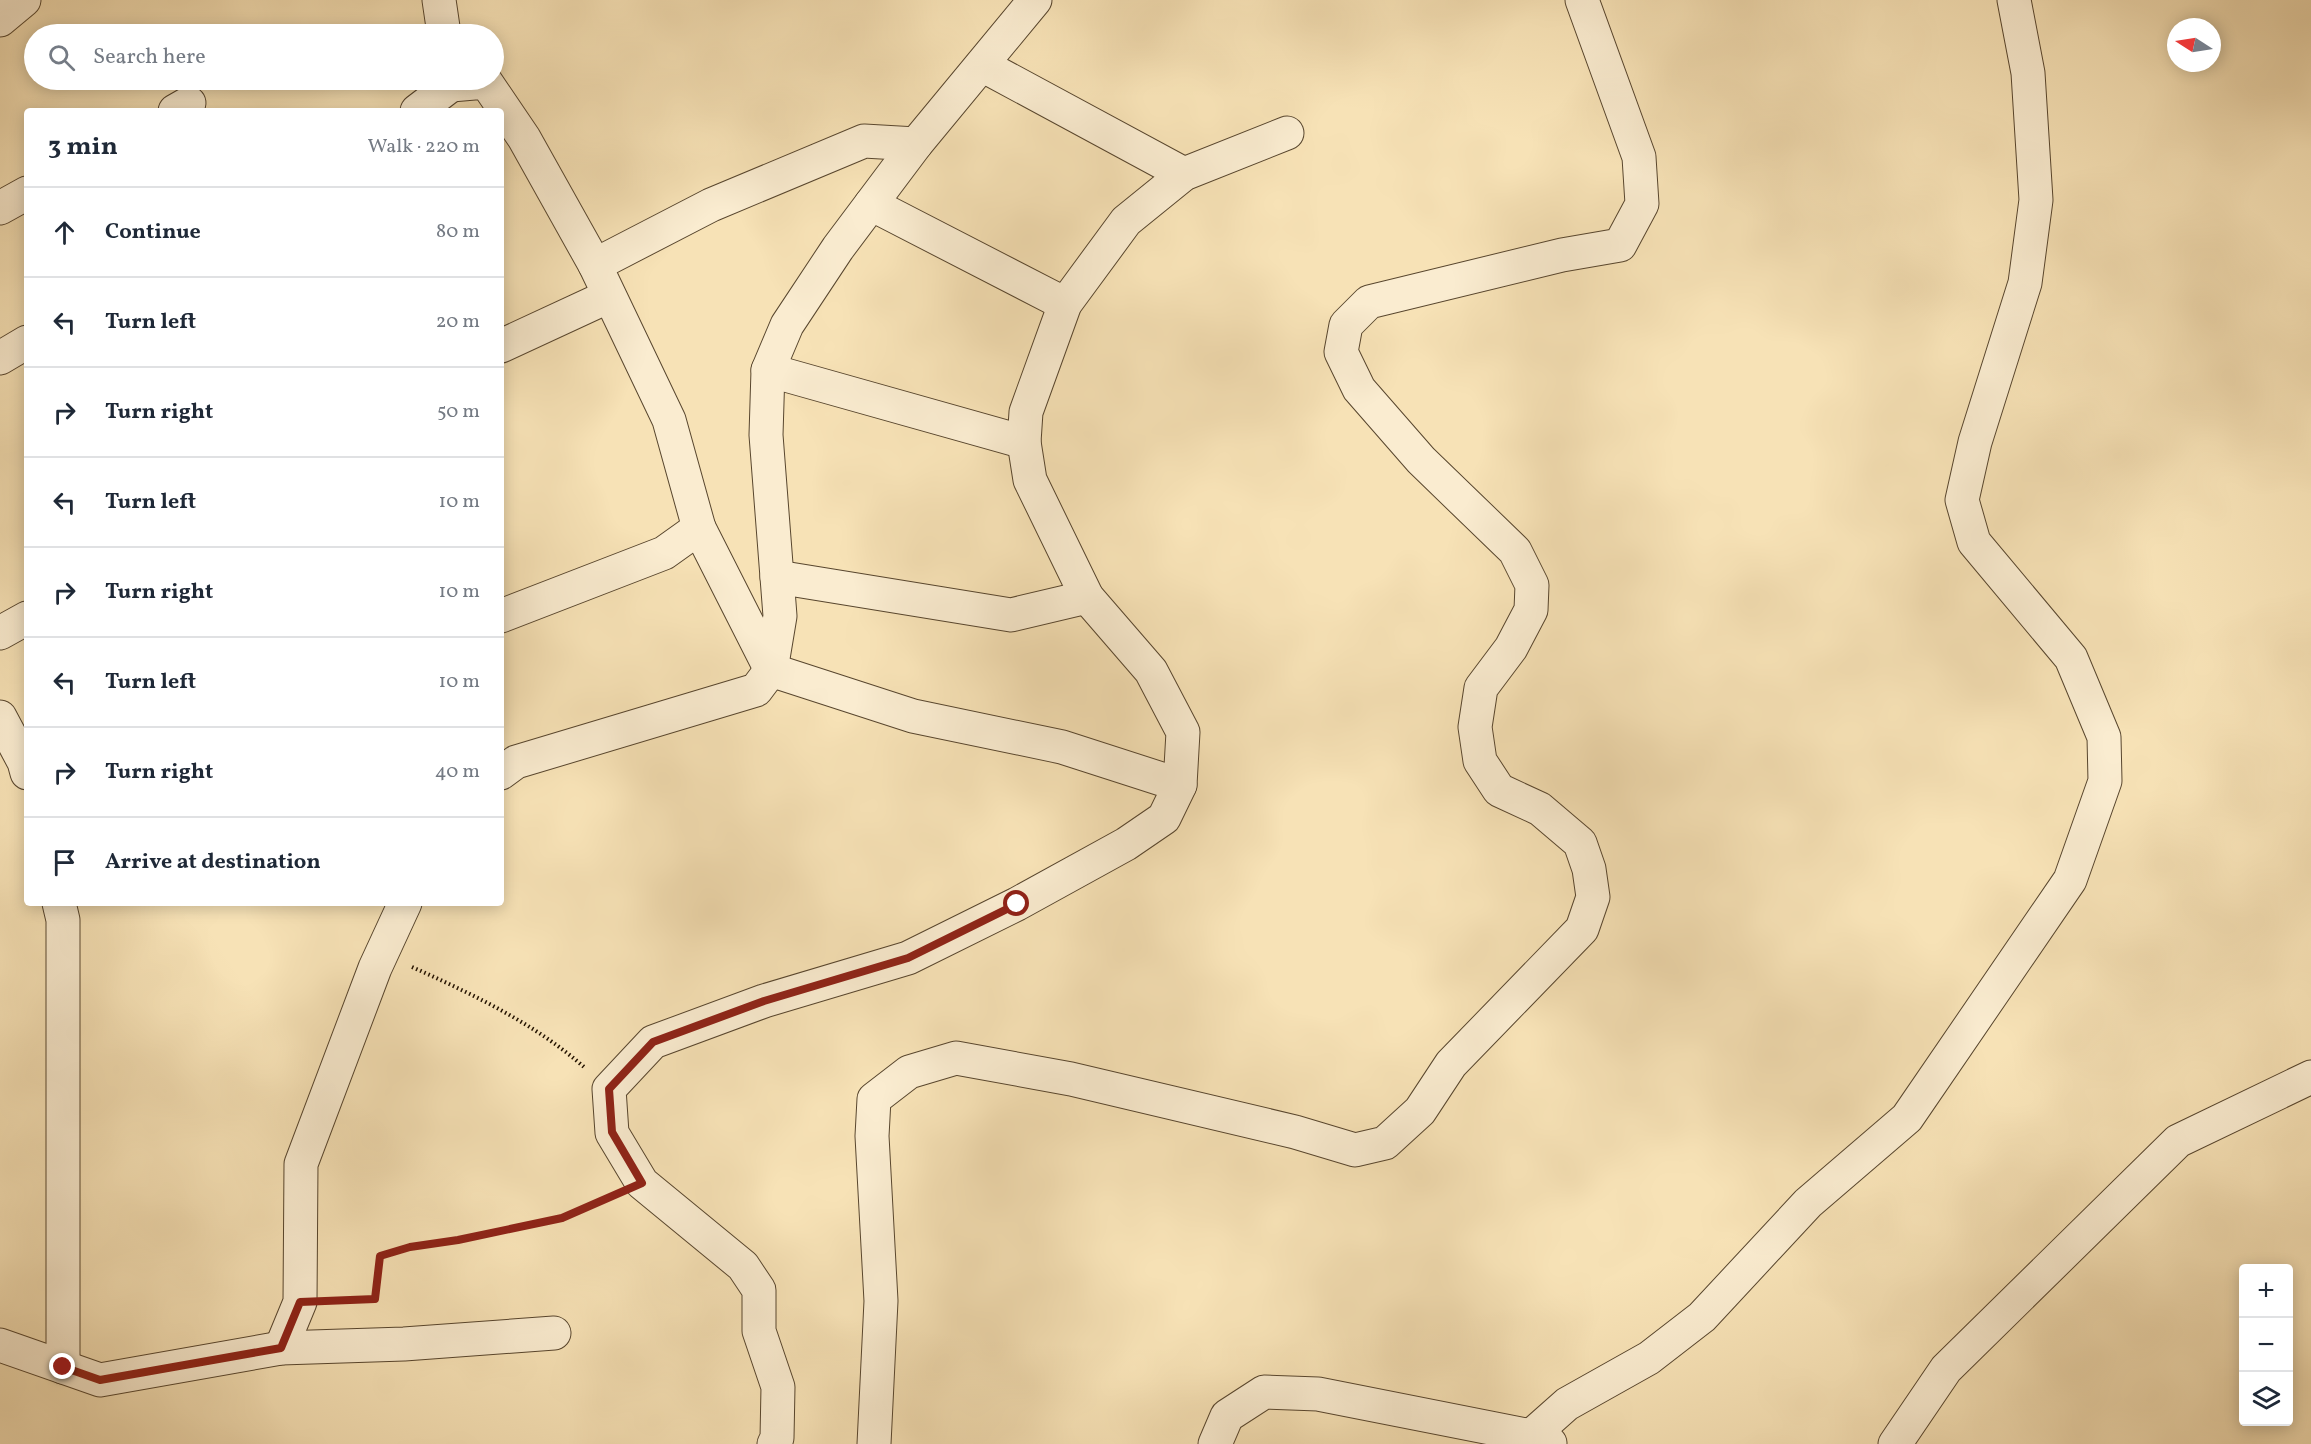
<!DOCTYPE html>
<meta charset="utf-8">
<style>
:root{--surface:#fff;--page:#f2f2f3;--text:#1f2937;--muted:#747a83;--line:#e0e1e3}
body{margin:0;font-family:Vollkorn,serif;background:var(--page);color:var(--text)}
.controls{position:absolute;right:18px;bottom:18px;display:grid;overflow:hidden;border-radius:6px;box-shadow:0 3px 15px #0003}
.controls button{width:54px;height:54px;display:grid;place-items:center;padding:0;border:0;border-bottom:2px solid var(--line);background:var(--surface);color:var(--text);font:30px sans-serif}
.compass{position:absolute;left:2167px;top:18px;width:54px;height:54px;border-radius:50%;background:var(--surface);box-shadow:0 3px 15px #0003;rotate:282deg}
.stop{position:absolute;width:18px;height:18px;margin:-14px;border:4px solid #8f2418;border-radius:50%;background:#fff}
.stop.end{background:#8f2418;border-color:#fff;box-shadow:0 2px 6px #0008}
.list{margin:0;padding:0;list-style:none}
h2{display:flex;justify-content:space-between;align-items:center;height:78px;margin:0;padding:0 24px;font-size:26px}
h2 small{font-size:20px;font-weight:400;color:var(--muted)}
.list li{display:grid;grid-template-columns:39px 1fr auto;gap:18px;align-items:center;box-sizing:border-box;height:90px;padding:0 24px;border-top:2px solid var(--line)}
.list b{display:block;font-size:22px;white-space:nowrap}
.list em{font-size:20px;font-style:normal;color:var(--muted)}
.icon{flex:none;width:33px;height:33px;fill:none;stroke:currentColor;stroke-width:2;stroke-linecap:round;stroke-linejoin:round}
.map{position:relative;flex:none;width:2311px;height:1444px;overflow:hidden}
.search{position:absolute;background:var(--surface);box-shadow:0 3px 15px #0003;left:24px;top:24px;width:480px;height:66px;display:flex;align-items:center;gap:15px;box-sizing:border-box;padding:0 21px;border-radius:33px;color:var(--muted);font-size:22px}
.panel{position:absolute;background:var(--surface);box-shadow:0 3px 15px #0003;left:24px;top:108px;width:480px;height:798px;border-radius:6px}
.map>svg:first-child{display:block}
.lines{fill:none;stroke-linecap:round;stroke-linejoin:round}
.minor-casing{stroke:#58462e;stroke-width:35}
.path{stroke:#231200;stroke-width:4;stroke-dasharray:1.5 3;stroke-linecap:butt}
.minor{stroke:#faecd0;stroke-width:33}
.route{stroke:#8f2418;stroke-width:8}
</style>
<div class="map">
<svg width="2311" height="1444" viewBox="0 0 2311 1444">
<rect width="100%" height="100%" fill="#f7e2b6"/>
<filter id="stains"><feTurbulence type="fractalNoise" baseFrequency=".00333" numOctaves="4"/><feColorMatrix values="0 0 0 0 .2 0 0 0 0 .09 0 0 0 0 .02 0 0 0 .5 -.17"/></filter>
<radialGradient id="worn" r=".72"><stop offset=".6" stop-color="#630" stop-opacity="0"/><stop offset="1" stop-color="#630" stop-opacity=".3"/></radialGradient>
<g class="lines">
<defs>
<g id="minor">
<path d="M 439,0 L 444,34"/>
<path d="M 0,20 L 24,0"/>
<path d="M 982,65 L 1184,174"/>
<path d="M 451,85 L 486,82 L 524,138 L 595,265 L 669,420 L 699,528 L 664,553 L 501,616"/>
<path d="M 175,111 L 189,103"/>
<path d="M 417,111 L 451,85 L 450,80"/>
<path d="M 871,204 L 1065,304"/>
<path d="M 0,208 L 27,193"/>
<path d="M 595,265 L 711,205 L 864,141 L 916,144"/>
<path d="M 501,346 L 609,296"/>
<path d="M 0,358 L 27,342"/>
<path d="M 768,370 L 1024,442"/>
<path d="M 699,528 L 771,670 L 913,716 L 1062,747 L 1180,785"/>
<path d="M 777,577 L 1011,615 L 1087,597"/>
<path d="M 0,633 L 27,618"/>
<path d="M 0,717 L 24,762 L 27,773"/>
<path d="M 501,773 L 516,762 L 756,690 L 771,670 L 780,616 L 766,435 L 768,370 L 787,325 L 838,248 L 916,144 L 1035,0"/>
<path d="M 59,903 L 63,920 L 63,1367"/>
<path d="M 0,1345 L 100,1380 L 281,1348 L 404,1344 L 554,1333"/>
<path d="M 281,1348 L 300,1302 L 301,1164 L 375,968 L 405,903"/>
<path d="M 774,1444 L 777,1438 L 778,1387 L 759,1331 L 759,1290 L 743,1266 L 642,1183 L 612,1133 L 609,1089 L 653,1042 L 764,1001 L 908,958 L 1017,904 L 1126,844 L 1164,818 L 1180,785 L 1183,732 L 1151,671 L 1087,597 L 1030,480 L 1024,442 L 1026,412 L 1065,304 L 1126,221 L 1184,174 L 1287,133"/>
<path d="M 874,1444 L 881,1301 L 872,1136 L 874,1099 L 909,1072 L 956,1058 L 1071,1079 L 1295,1132 L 1355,1150 L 1385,1143 L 1420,1111 L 1451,1064 L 1582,929 L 1593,897 L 1589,869 L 1580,843 L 1540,809 L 1499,790 L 1480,761 L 1475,727 L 1481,688 L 1511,648 L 1531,610 L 1532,585 L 1515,551 L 1421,460 L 1359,389 L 1341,352 L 1346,325 L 1369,302 L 1562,255 L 1620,245 L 1642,204 L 1639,157 L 1582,0"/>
<path d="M 1215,1444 L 1227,1416 L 1264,1392 L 1318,1394 L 1531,1436 L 1550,1443"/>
<path d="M 1528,1444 L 1531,1436 L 1567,1404 L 1649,1358 L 1702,1317 L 1808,1203 L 1907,1118 L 2070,880 L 2105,781 L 2104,737 L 2071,658 L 1974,542 L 1962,500 L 1975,442 L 2025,283 L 2036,200 L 2028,73 L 2014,0"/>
<path d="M 1895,1444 L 1946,1369 L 2178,1141 L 2311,1077"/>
</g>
</defs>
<!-- minor casing -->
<use href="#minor" class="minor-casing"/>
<!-- path -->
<g class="path">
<path d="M 412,967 C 472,994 534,1023 584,1067"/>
<path d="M 336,1301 L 375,1300 L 380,1255 L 410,1247 L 458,1240 L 562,1218 L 609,1198"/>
</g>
<!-- minor -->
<use href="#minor" class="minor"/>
</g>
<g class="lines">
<!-- route -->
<path class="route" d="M 63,1367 L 100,1380 L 281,1348 L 300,1302 L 375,1299 L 380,1256 L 410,1247 L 458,1240 L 562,1218 L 642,1183 L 612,1132 L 609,1089 L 653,1042 L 764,1001 L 908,958 L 1017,904"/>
</g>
<rect width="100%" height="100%" filter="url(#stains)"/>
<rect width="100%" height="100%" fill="url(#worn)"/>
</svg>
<div class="controls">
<button>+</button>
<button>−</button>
<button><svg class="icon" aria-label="layers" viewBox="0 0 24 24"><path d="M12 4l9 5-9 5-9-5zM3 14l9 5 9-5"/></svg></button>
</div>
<svg class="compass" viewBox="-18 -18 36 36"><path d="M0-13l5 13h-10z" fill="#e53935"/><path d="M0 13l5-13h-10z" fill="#747a83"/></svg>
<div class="stop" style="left:1017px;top:904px"></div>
<div class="stop end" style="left:63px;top:1367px"></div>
<div class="search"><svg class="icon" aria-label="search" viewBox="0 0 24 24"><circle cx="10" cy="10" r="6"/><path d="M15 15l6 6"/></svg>Search here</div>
<section class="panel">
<h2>3 min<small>Walk · 220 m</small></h2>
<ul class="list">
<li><svg class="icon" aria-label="ahead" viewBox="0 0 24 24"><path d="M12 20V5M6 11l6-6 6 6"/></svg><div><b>Continue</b></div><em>80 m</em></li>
<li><svg class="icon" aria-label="left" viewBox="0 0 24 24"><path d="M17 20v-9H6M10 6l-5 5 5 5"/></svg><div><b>Turn left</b></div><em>20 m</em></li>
<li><svg class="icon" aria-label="right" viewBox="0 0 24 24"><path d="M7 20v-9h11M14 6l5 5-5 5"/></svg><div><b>Turn right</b></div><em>50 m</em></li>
<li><svg class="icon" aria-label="left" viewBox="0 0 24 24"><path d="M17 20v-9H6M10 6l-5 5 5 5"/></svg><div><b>Turn left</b></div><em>10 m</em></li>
<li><svg class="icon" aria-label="right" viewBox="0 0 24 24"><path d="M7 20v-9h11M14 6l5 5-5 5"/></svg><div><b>Turn right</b></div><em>10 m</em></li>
<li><svg class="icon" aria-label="left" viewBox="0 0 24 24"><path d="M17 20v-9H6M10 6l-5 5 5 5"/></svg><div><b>Turn left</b></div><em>10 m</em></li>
<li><svg class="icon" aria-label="right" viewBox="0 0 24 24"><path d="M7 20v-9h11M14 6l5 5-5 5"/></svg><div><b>Turn right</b></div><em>40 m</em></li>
<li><svg class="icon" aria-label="arrive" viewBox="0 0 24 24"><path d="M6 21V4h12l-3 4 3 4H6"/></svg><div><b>Arrive at destination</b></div></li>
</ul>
</section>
</div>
